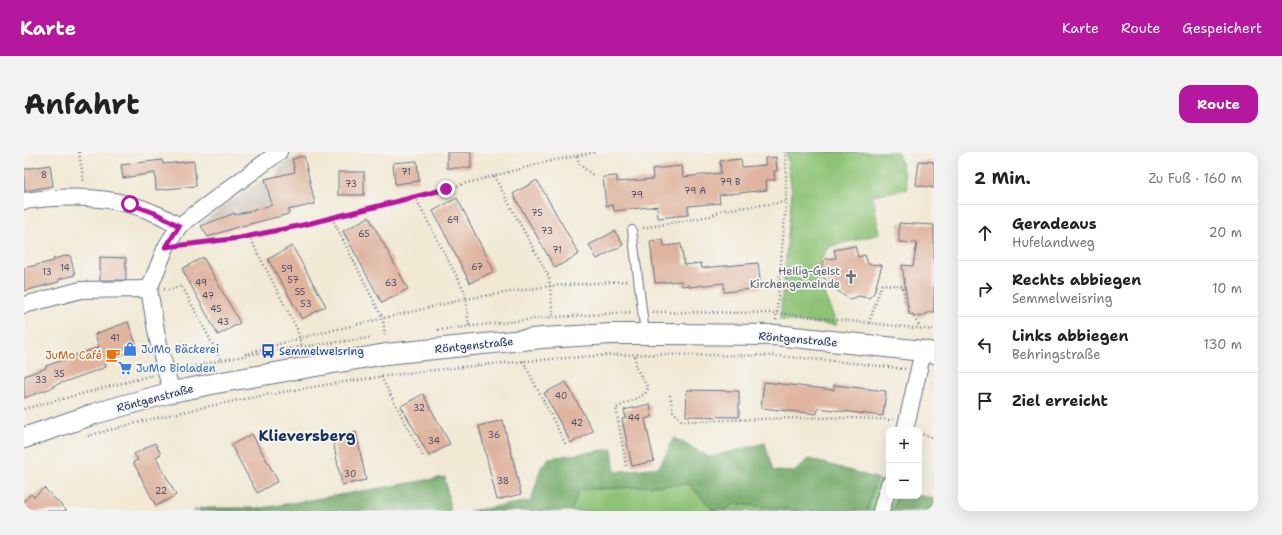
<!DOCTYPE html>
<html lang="de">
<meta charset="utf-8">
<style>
:root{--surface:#fff;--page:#f2f2f2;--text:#222;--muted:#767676;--line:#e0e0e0;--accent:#b5179e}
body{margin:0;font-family:"Shantell Sans",sans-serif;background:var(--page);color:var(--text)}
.controls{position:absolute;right:12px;bottom:12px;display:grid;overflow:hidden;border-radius:8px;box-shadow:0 4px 16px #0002}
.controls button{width:36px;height:36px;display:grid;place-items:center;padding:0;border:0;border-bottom:1px solid var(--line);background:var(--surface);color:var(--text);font:20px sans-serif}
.stop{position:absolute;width:12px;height:12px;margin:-9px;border:3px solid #b5179e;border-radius:50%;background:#fff}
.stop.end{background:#b5179e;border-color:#fff;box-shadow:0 1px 4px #0008}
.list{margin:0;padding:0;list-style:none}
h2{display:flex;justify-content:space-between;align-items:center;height:52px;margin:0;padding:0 16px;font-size:17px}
h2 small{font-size:13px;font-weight:400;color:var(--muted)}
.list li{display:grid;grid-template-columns:26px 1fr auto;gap:12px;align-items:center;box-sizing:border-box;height:56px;padding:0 16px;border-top:1px solid var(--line)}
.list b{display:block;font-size:15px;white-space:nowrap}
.list p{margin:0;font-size:13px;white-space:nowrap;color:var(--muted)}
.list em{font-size:13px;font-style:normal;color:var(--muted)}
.icon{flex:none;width:22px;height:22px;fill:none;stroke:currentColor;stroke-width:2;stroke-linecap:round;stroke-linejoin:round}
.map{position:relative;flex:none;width:910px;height:359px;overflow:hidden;border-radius:12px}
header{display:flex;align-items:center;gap:24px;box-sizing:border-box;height:56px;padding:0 20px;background:var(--accent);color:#fff}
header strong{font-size:19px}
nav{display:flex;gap:22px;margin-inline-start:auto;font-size:14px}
.intro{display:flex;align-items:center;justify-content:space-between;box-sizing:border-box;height:96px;padding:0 24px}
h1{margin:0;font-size:28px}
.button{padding:10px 18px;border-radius:12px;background:var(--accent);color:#fff;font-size:14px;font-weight:700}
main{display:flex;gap:24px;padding:0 24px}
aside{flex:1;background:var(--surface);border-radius:12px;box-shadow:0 4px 16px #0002}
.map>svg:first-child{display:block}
.industrial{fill:#cdc2b9}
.green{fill:#8dc375;stroke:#54796a}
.forest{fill:#72a966;stroke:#466c62}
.building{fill:#dfb39d}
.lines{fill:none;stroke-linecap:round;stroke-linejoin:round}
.service-casing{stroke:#667087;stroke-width:10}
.minor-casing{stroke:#667087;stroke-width:18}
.tertiary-casing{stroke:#667087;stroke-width:22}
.path{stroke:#667087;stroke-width:2.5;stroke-dasharray:1 3;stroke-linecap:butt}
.service{stroke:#fff;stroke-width:8}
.minor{stroke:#fff;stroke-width:16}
.tertiary{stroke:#fff;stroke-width:20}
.route{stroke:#b5179e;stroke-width:5}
.labels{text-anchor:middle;stroke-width:3.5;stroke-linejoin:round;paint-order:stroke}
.number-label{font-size:9px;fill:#4c506e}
.worship-label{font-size:11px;fill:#5b616d;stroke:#f6f6f2;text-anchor:end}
.street-label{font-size:11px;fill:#1b2f5e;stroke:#f6f6f2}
.shop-label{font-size:11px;fill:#366cbe;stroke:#f6f6f2;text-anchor:start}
.transit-label{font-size:11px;fill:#164399;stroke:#f6f6f2;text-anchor:start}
.food-label{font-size:11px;fill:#c56008;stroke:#f6f6f2;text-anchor:end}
.district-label{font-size:15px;font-weight:bold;fill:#1b2f5e;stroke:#f6f6f2}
</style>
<header>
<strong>Karte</strong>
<nav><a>Karte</a><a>Route</a><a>Gespeichert</a></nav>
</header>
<div class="intro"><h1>Anfahrt</h1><a class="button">Route</a></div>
<main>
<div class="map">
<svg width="910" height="359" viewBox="0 0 910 359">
<rect width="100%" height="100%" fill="#f6f6f2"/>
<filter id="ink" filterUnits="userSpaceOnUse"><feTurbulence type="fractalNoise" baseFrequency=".025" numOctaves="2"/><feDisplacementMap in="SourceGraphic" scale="8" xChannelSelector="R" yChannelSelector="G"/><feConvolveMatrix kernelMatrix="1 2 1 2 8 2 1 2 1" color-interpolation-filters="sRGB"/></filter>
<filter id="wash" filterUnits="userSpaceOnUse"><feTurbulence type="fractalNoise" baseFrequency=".012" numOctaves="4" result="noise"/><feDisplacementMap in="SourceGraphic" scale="16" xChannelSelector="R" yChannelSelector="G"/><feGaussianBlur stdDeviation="0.9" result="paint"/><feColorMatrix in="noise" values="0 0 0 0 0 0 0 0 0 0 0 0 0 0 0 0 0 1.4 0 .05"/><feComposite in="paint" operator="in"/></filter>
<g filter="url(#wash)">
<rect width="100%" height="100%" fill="#f1e9d4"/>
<!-- industrial -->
<g class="industrial">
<path d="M 268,7 L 279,55 L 265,62 L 253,18 Z"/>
<path d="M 241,27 L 248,53 L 214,62 L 207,53 L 211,61 L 177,74 L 177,71 L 205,50 Z"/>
</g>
<!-- green -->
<g class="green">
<path d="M 762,0 L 874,0 L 884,37 L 849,43 L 855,82 L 804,95 L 791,120 L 813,173 L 756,168 L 768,40 Z"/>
<path d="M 852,326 L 865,332 L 865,344 L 873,344 L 869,359 L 843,359 Z"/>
<path d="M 665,332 L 690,359 L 547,359 L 555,338 Z"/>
<path d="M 711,352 L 779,358 L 779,359 L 700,359 Z"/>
</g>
<!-- forest -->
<g class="forest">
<path d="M 650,286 L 686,305 L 741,291 L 749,319 L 770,320 L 785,307 L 852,326 L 843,359 L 779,359 L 711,352 L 700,359 L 690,359 L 665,332 L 555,338 L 547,359 L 445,359 L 507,349 L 517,315 L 525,306 L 588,297 L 591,320 L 635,315 Z"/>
<path d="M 421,325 L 426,359 L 169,359 L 178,356 L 238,356 Z"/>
<path d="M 895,343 L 910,347 L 910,359 L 869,359 L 873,344 L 895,344 Z"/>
</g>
<g id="blocks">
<!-- building -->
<g class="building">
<rect x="423" y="0" width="24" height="16"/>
<path d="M 280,4 L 291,52 L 264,58 L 265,62 L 210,76 L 184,85 L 177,74 L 211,61 L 211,63 L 248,53 L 241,27 L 271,20 L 268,7 Z"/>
<path d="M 752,5 L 753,19 L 750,19 L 751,28 L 742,28 L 743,38 L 695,43 L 696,51 L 664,54 L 664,63 L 634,66 L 633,55 L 634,54 L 590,59 L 589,53 L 582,54 L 579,25 L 593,24 L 593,30 L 629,27 L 628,17 L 658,14 L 659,25 L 697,21 L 696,9 L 717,7 L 718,15 L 741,13 L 741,6 Z"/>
<path d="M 138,8 L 139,12 L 170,9 L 172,34 L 132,38 L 131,21 L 99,26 L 97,13 Z"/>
<path d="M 393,9 L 395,29 L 371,32 L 369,11 Z"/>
<path d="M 895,9 L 910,10 L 910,36 L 892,33 Z"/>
<path d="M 26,13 L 29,34 L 0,39 L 0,17 Z"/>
<rect x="314" y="20" width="26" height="23"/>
<path d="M 513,28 L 555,102 L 531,116 L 489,42 Z"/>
<path d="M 433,46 L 470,119 L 446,131 L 409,59 Z"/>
<path d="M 345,65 L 384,137 L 358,151 L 319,79 Z"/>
<path d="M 875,71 L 910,73 L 910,160 L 906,160 L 897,165 L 885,162 L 878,113 L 889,114 L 893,91 L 875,90 Z"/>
<path d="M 591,79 L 599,93 L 573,107 L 565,93 Z"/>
<path d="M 639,88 L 640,94 L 657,92 L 660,113 L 677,111 L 678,116 L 734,111 L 737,136 L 700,140 L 700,131 L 665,135 L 665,133 L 658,134 L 657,129 L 631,131 L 626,89 Z"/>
<path d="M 268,94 L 302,154 L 278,167 L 244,107 Z"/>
<path d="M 831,94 L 834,105 L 841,103 L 844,112 L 858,113 L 850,141 L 845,146 L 834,144 L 826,148 L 804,132 L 804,130 L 795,120 L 801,107 L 812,106 L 810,98 Z"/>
<path d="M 46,103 L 51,123 L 35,127 L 35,130 L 0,139 L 0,116 L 30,109 L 29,107 Z"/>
<path d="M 76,105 L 102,106 L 102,128 L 76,128 Z"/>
<path d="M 179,105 L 216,171 L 194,183 L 158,117 Z"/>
<path d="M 104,170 L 114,197 L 80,209 L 82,215 L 29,234 L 30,235 L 0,246 L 0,224 L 22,216 L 22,214 L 75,195 L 71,182 Z"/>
<path d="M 542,230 L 569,279 L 547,291 L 520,241 Z"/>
<path d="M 740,230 L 810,238 L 810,233 L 862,239 L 859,264 L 794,256 L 793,262 L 737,256 Z"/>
<path d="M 663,238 L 715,239 L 715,265 L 662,264 Z"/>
<path d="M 399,242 L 426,292 L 405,304 L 377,254 Z"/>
<path d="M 626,252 L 628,265 L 621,267 L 630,309 L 608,314 L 598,267 L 602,266 L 600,258 Z"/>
<path d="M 479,268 L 484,290 L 485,290 L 497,342 L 473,348 L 455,274 Z"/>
<path d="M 332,280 L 342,328 L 318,333 L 308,284 Z"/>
<path d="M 228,282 L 254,329 L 233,341 L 207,293 Z"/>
<path d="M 131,291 L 137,302 L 132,305 L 152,343 L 132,354 L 109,310 L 114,308 L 110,302 Z"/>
<path d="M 20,336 L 43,359 L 0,359 L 0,349 L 7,342 L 10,345 Z"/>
</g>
</g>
</g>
<g filter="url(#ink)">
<use href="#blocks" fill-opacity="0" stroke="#667087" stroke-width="1"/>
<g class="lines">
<defs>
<path id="service" d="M 608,78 L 621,181"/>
<g id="minor">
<path d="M 0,49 C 44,43 89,43 130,61 C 139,64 147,69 155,74"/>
<path d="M 0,153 L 57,138 L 125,137"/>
<path d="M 148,240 L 142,220 L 133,184 L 125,137 L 142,95 L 155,74 L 255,0"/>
<path d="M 881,278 L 899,199"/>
<path d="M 857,359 L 865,332"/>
</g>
<path id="tertiary" d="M 0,286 L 73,261 L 148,240 L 198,230 L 362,202 L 518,186 L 588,182 L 642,182 L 752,183 L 899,199 L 910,201"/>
</defs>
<!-- service casing -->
<use href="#service" class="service-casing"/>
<!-- minor casing -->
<use href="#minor" class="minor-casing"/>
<!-- tertiary casing -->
<use href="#tertiary" class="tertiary-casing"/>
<!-- path -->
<g class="path">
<path d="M 55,0 L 60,31"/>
<path d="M 553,4 L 556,13 L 570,24"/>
<path d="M 470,24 L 525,125 L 529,165"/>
<path d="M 391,45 L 441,140 L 445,174"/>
<path d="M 308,66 L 359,167 L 361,184"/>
<path d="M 619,76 L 687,64 L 698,58 L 762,50"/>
<path d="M 225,84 L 273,177 L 278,195"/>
<path d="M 160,93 L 216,86 L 279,73 L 391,45 L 522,10 L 571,0"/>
<path d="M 140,137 L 145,138 L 158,134 L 197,208"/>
<path d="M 629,160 L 752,161 L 910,178"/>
<path d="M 752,168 L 762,52 L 762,8 L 761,0"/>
<path d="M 845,171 L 858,132 L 879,134 L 881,149 L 896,176"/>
<path d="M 414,178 L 519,166 L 609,160"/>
<path d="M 221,202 L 276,186 L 441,147 L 526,134 L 604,129"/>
<path d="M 499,209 L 542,293"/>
<path d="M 155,217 L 244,199 L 346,186"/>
<path d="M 357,225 L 400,306"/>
<path d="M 646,243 L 649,259 L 658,269 C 729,268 799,263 869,268"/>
<path d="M 0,257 L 129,223"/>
<path d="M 895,281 L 910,286"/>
<path d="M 64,284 C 169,254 277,235 385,221 C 452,213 520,207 587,203 C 620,202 654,203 687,203 C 709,204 731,203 753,204 C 796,207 838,212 881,217"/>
<path d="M 602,314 L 592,256 L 621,242 L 624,236 L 612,216 L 611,203"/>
<path d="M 456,359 L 458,358"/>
</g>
<!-- service -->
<use href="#service" class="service"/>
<!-- minor -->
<use href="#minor" class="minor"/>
<!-- tertiary -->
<use href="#tertiary" class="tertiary"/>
</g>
</g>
<g class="lines" filter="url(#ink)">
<!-- route -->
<path class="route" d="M 106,52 L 131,61 L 155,74 L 142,95 L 216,86 L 279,73 L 422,37"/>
</g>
<!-- icons -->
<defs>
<symbol id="church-bare" viewBox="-9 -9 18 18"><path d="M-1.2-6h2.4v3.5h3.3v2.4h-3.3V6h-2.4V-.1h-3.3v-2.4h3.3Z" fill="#6b7280" stroke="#f6f6f2" stroke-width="2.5" paint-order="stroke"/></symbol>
<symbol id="shop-bare" viewBox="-9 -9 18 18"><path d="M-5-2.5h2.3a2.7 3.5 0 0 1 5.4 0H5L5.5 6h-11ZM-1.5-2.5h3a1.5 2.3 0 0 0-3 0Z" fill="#3f7fe0" stroke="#f6f6f2" stroke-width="2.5" paint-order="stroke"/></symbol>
<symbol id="bus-bare" viewBox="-9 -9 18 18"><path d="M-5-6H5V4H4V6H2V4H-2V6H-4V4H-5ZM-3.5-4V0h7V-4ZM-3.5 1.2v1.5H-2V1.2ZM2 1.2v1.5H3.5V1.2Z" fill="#1a4fb4" stroke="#f6f6f2" stroke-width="2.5" paint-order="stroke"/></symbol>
<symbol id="cafe-bare" viewBox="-9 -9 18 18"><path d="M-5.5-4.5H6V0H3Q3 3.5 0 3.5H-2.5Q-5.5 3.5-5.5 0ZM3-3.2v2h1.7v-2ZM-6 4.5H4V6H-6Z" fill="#e8710a" stroke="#f6f6f2" stroke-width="2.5" paint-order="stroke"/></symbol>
<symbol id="supermarket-bare" viewBox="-9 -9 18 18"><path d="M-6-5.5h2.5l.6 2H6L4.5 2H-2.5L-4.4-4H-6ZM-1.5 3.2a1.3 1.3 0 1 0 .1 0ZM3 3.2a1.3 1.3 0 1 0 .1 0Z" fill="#3f7fe0" stroke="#f6f6f2" stroke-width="2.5" paint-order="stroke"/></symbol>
</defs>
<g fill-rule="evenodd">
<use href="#church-bare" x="817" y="115" width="20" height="20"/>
<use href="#shop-bare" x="96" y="187" width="20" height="20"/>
<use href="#bus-bare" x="234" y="189" width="20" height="20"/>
<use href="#cafe-bare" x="79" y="193" width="20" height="20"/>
<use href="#supermarket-bare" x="91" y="206" width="20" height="20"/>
</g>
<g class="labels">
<!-- number labels -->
<g class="number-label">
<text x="382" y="23">71</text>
<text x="20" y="26">8</text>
<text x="706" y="33">79 B</text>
<text x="327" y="35">73</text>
<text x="671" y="42">79 A</text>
<text x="613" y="46">79</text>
<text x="513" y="64">75</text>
<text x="429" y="71">69</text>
<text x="523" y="82">73</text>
<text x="340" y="85">65</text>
<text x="533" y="101">71</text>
<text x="453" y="118">67</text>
<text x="41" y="119">14</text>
<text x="263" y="120">59</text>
<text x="23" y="123">13</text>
<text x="269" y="131">57</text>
<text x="177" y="134">49</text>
<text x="367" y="134">63</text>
<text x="276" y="143">55</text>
<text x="184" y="147">47</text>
<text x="282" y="155">53</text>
<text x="192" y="160">45</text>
<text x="199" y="173">43</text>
<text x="91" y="189">41</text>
<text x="35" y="225">35</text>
<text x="17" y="231">33</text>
<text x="537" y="247">40</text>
<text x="395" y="259">32</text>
<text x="610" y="269">44</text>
<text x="553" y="274">42</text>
<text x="470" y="286">36</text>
<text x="410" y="292">34</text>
<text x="326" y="325">30</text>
<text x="479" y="332">38</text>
<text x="137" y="342">22</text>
</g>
<!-- worship labels -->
<g class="worship-label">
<text x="816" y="123">Heilig-Geist<tspan x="816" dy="13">Kirchengemeinde</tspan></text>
</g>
<!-- street labels -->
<g class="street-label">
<text transform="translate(774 187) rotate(5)" y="4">Röntgenstraße</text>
<text transform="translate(450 193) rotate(-6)" y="4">Röntgenstraße</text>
<text transform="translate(131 246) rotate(-15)" y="4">Röntgenstraße</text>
</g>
<!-- shop labels -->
<g class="shop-label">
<text x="117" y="201">JuMo Bäckerei</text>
<text x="112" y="220">JuMo Bioladen</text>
</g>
<!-- transit labels -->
<g class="transit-label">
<text x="255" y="203">Semmelweisring</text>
</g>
<!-- food labels -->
<g class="food-label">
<text x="78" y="207">JuMo Café</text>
</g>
<!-- district labels -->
<g class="district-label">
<text x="283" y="289">Klieversberg</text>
</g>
</g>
</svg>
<div class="controls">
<button>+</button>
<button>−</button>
</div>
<div class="stop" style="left:106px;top:52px"></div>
<div class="stop end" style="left:422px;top:37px"></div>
</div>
<aside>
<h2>2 Min.<small>Zu Fuß · 160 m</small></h2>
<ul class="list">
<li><svg class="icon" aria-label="ahead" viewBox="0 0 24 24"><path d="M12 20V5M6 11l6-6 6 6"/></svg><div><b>Geradeaus</b><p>Hufelandweg</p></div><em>20 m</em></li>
<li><svg class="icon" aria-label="right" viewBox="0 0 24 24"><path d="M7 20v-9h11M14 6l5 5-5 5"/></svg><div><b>Rechts abbiegen</b><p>Semmelweisring</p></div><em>10 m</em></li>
<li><svg class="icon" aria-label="left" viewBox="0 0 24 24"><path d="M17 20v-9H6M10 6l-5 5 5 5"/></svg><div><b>Links abbiegen</b><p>Behringstraße</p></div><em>130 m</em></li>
<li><svg class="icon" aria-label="arrive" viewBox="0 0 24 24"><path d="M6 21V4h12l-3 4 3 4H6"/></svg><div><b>Ziel erreicht</b></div></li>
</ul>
</aside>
</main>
